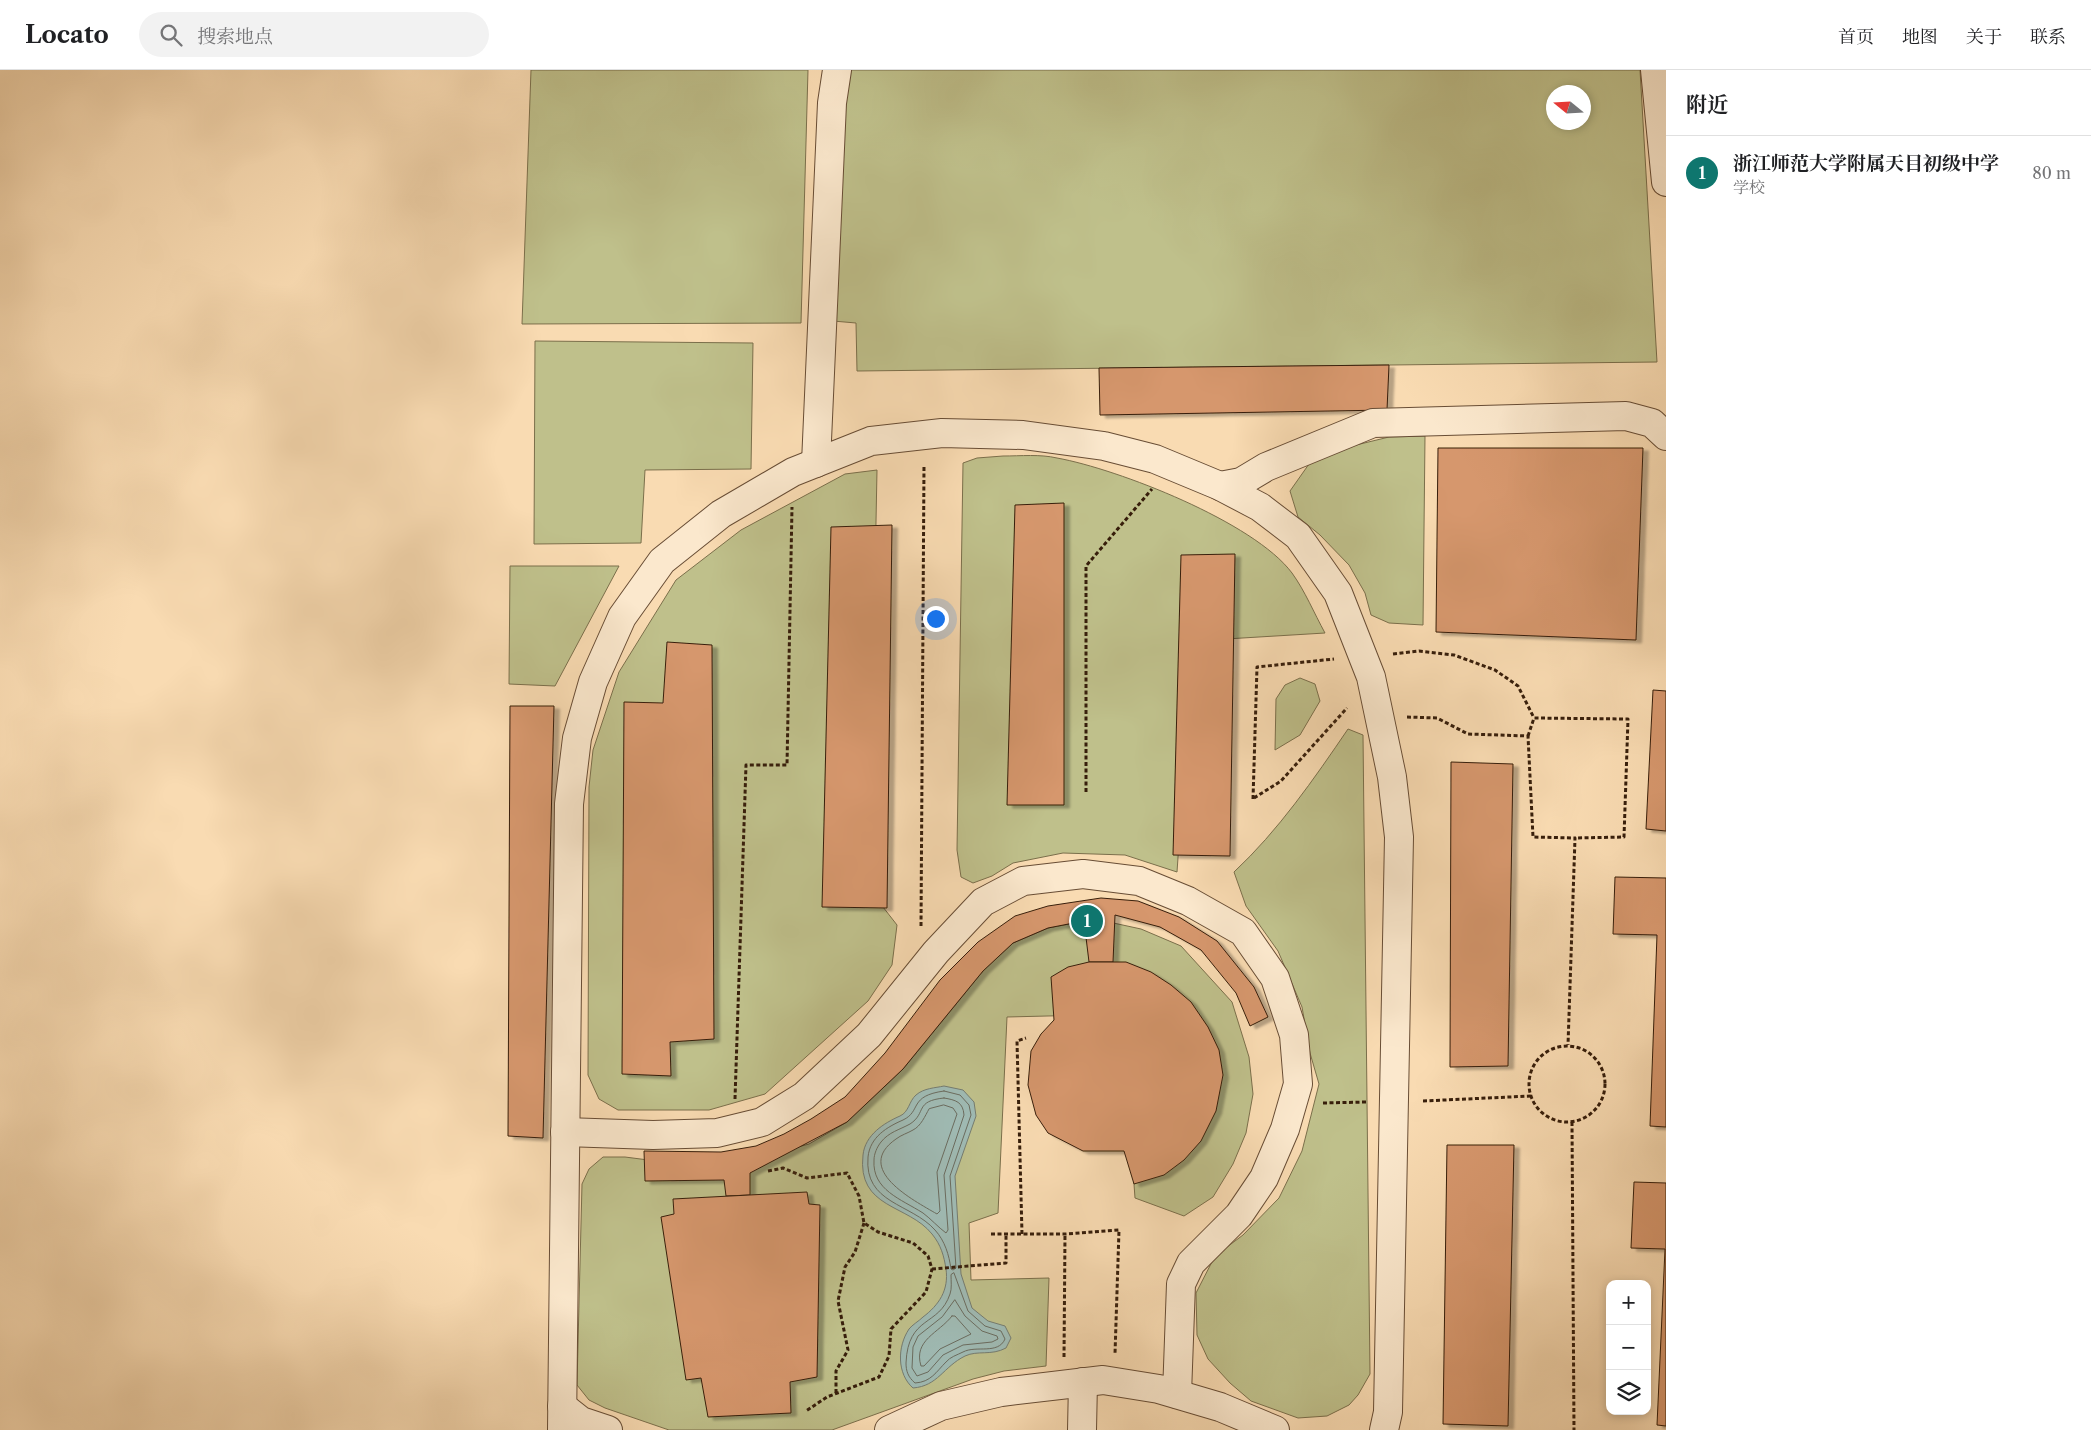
<!DOCTYPE html>
<html lang="zh">
<meta charset="utf-8">
<style>
:root{--surface:#fff;--page:#f2f2f2;--text:#202124;--muted:#757577;--line:#e0e0e0;--accent:#0f766e}
body{margin:0;font-family:"Libre Caslon Text","Noto Serif SC",serif;background:var(--page);color:var(--text)}
.controls{position:absolute;right:15px;bottom:15px;display:grid;overflow:hidden;border-radius:10px;box-shadow:0 2px 8px #0003}
.controls button{width:45px;height:45px;display:grid;place-items:center;padding:0;border:0;border-bottom:1px solid var(--line);background:var(--surface);color:var(--text);font:25px sans-serif}
.compass{position:absolute;left:1546px;top:15px;width:45px;height:45px;border-radius:50%;background:var(--surface);box-shadow:0 2px 8px #0003;rotate:288deg}
.you{position:absolute;left:935px;top:548px;width:18px;height:18px;margin:-12px;border:4px solid #fff;border-radius:50%;background:#1a73e8;box-shadow:0 0 0 8px #1a73e833}
.badge{display:grid;place-items:center;width:32px;height:32px;border-radius:50%;background:var(--accent);color:#fff;font-size:16px;font-weight:700}
.pin{position:absolute;translate:-50% -50%;border:2px solid #fff;box-shadow:0 1px 5px #0006}
.list{margin:0;padding:0;list-style:none}
h2{display:flex;justify-content:space-between;align-items:center;height:65px;margin:0;padding:0 20px;font-size:21px}
h2 small{font-size:16px;font-weight:400;color:var(--muted)}
.list li{display:grid;grid-template-columns:32px 1fr auto;gap:15px;align-items:center;box-sizing:border-box;height:75px;padding:0 20px;border-top:1px solid var(--line)}
.list b{display:block;font-size:19px;white-space:nowrap}
.list p{margin:0;font-size:16px;white-space:nowrap;color:var(--muted)}
.list em{font-size:16px;font-style:normal;color:var(--muted)}
.icon{flex:none;width:28px;height:28px;fill:none;stroke:currentColor;stroke-width:2;stroke-linecap:round;stroke-linejoin:round}
.map{position:relative;flex:none;width:1666px;height:1360px;overflow:hidden}
header{display:flex;align-items:center;gap:30px;box-sizing:border-box;height:70px;padding:0 25px;background:var(--surface);border-bottom:1px solid var(--line)}
header strong{font-size:24px}
nav{display:flex;gap:28px;margin-inline-start:auto;font-size:18px}
.search{width:350px;height:45px;background:var(--page);display:flex;align-items:center;gap:12px;box-sizing:border-box;padding:0 18px;border-radius:28px;color:var(--muted);font-size:19px}
main{display:flex}
aside{flex:1;background:var(--surface)}
.map>svg:first-child{display:block}
.grass{fill:#bfc08b;stroke:#7b6f4b;fill-rule:evenodd}
.water{fill:#9fbab3;stroke:#757c70}
.lines{fill:none;stroke-linecap:round;stroke-linejoin:round}
.shore{stroke:#6b6c5f;stroke-width:1}
.building{fill:#d6976d;stroke:#371e0b;filter:url(#shadow)}
.minor-casing{stroke:#684d35;stroke-width:30}
.path{stroke:#371e0b;stroke-width:3;stroke-dasharray:4 2.5;stroke-linecap:butt}
.minor{stroke:#fbe8cd;stroke-width:28}
</style>
<header>
<strong>Locato</strong>
<div class="search"><svg class="icon" aria-label="search" viewBox="0 0 24 24"><circle cx="10" cy="10" r="6"/><path d="M15 15l6 6"/></svg>搜索地点</div>
<nav><a>首页</a><a>地图</a><a>关于</a><a>联系</a></nav>
</header>
<main>
<div class="map">
<svg width="1666" height="1360" viewBox="0 0 1666 1360">
<defs>
<filter id="shadow"><feDropShadow dx="5.5" dy="3" stdDeviation="1" flood-color="#0004"/></filter>
</defs>
<rect width="100%" height="100%" fill="#f9dbb2"/>
<filter id="stains"><feTurbulence type="fractalNoise" baseFrequency=".004" numOctaves="4"/><feColorMatrix values="0 0 0 0 .2 0 0 0 0 .09 0 0 0 0 .02 0 0 0 .5 -.17"/></filter>
<radialGradient id="worn" r=".72"><stop offset=".6" stop-color="#630" stop-opacity="0"/><stop offset="1" stop-color="#630" stop-opacity=".3"/></radialGradient>
<!-- grass -->
<g class="grass">
<path d="M 531,0 L 808,0 L 801,253 L 522,254 Z"/>
<path d="M 849,0 L 1640,0 L 1657,292 L 857,301 L 856,253 L 833,251 L 844,38 ZM 1554,22 L 1584,22 L 1584,52 L 1554,52 Z"/>
<path d="M 535,271 L 753,273 L 751,399 L 645,400 L 641,473 L 534,474 Z"/>
<path d="M 1425,366 L 1423,555 L 1389,553 L 1371,545 L 1365,523 L 1349,495 L 1320,465 L 1298,447 L 1290,421 L 1309,394 L 1352,376 L 1389,367 Z"/>
<path d="M 1003,386 C 1021,386 1040,384 1057,388 C 1118,399 1254,452 1292,503 C 1305,521 1314,543 1325,563 L 1193,571 L 1177,802 L 1125,785 L 1063,783 L 1013,793 L 992,806 L 973,813 L 961,807 L 957,780 L 963,393 L 977,388 Z"/>
<path d="M 877,400 L 869,819 L 897,855 L 892,895 L 868,931 L 765,1024 L 709,1040 L 618,1040 L 599,1029 L 588,1005 L 589,717 L 593,680 L 619,602 L 676,510 L 741,460 L 845,404 Z"/>
<path d="M 510,496 L 619,496 L 555,616 L 509,614 Z"/>
<path d="M 1300,608 L 1315,614 L 1320,631 L 1300,665 L 1275,680 L 1276,629 L 1285,615 Z"/>
<path d="M 1348,659 L 1363,665 L 1370,1304 L 1358,1325 L 1349,1335 L 1327,1346 L 1298,1348 L 1251,1331 L 1230,1313 L 1208,1289 L 1197,1265 L 1196,1223 L 1215,1186 L 1243,1165 L 1279,1128 L 1302,1081 L 1319,1014 L 1310,983 L 1302,937 L 1278,881 L 1246,836 L 1234,802 C 1278,761 1314,709 1348,659 Z"/>
<path d="M 1095,849 L 1141,859 L 1181,876 L 1232,932 L 1249,987 L 1253,1024 L 1246,1063 L 1233,1094 L 1213,1127 L 1184,1146 L 1135,1128 L 1123,963 L 1088,945 L 1007,947 L 998,1143 L 969,1153 L 971,1210 L 1049,1208 L 1046,1296 L 1004,1301 L 973,1309 L 832,1360 L 669,1360 L 605,1338 L 589,1330 L 577,1315 L 582,1114 L 589,1099 L 603,1087 L 625,1087 L 718,1099 L 809,1074 L 847,1052 L 903,999 L 983,901 L 1013,873 L 1048,858 Z"/>
</g>
<!-- water -->
<path class="water" d="M 944,1016 L 963,1020 L 974,1032 L 976,1046 L 955,1106 L 961,1204 L 972,1238 L 988,1251 L 1005,1256 L 1011,1268 L 1006,1278 C 991,1286 978,1280 965,1286 C 943,1297 938,1316 913,1318 C 897,1304 897,1277 909,1259 C 912,1255 919,1251 923,1247 C 939,1235 949,1220 946,1199 C 944,1186 941,1175 932,1164 C 908,1134 857,1139 863,1085 C 865,1065 884,1053 900,1046 C 909,1042 909,1031 916,1025 C 924,1018 935,1018 944,1016 Z"/>
<g class="lines">
<!-- shore -->
<g class="shore">
<path d="M 944,1021 L 960,1025 L 969,1035 L 971,1045 L 950,1106 L 956,1198 L 953,1200 L 951,1199 C 949,1185 945,1171 935,1160 C 911,1133 864,1134 868,1087 C 870,1067 887,1057 903,1050 C 922,1041 908,1026 944,1021 Z"/>
<path d="M 944,1028 C 956,1030 963,1032 964,1045 L 944,1105 L 948,1160 L 946,1163 C 938,1157 931,1149 923,1143 C 901,1129 872,1120 874,1090 C 874,1084 877,1077 881,1072 C 889,1062 899,1060 910,1054 C 927,1043 914,1031 944,1028 Z"/>
<path d="M 944,1035 L 953,1038 L 957,1044 L 937,1102 L 940,1141 L 937,1144 C 913,1130 853,1099 896,1069 C 901,1065 908,1063 913,1060 C 921,1056 925,1046 929,1039 Z"/>
<path d="M 954,1203 L 968,1241 L 985,1256 L 1001,1261 L 1005,1269 C 998,1285 976,1275 963,1282 C 957,1285 950,1287 946,1292 C 936,1302 931,1312 915,1313 C 908,1307 906,1301 906,1293 C 908,1245 939,1257 950,1224 C 952,1219 951,1211 951,1205 Z"/>
<path d="M 955,1230 L 965,1246 L 982,1261 L 997,1266 L 998,1269 L 992,1272 L 963,1275 L 943,1285 L 928,1302 L 917,1306 L 912,1298 L 913,1277 L 918,1266 L 942,1247 Z"/>
<path d="M 952,1246 L 955,1246 L 971,1264 L 940,1279 L 924,1296 L 921,1296 C 913,1270 939,1263 952,1246 Z"/>
</g>
</g>
<!-- building -->
<g class="building">
<path d="M 1389,295 L 1387,340 L 1100,345 L 1099,298 Z"/>
<path d="M 1438,378 L 1643,378 L 1636,570 L 1436,562 Z"/>
<path d="M 1064,433 L 1064,735 L 1007,735 L 1015,435 Z"/>
<path d="M 892,455 L 887,838 L 822,837 L 831,457 Z"/>
<path d="M 1235,484 L 1230,786 L 1173,785 L 1181,485 Z"/>
<path d="M 667,572 L 712,575 L 714,969 L 670,972 L 671,1006 L 622,1004 L 624,632 L 663,633 Z"/>
<path d="M 1653,620 L 1666,621 L 1666,761 L 1646,759 Z"/>
<path d="M 510,636 L 554,636 L 543,1068 L 508,1066 Z"/>
<path d="M 1451,692 L 1513,694 L 1508,996 L 1450,997 Z"/>
<path d="M 1615,807 L 1666,808 L 1666,1057 L 1650,1056 L 1657,865 L 1613,864 Z"/>
<path d="M 1101,828 L 1138,831 L 1179,847 L 1217,871 L 1254,917 L 1268,947 L 1250,956 L 1236,923 L 1201,880 L 1160,857 L 1115,845 L 1113,892 L 1089,892 L 1084,851 L 1048,858 L 1013,873 L 983,901 L 903,999 L 847,1052 L 750,1103 L 750,1125 L 726,1126 L 724,1110 L 645,1111 L 644,1081 L 721,1082 L 756,1076 L 784,1064 L 811,1049 L 845,1027 L 885,983 L 940,910 L 978,872 L 1015,846 L 1048,836 Z"/>
<path d="M 1089,892 L 1126,892 L 1151,902 L 1171,915 L 1191,932 L 1208,957 L 1219,980 L 1223,1005 L 1216,1041 L 1201,1071 L 1184,1090 L 1164,1105 L 1134,1114 L 1124,1081 L 1083,1081 L 1048,1063 L 1036,1045 L 1028,1015 L 1031,981 L 1041,964 L 1054,950 L 1051,907 L 1068,897 Z"/>
<path d="M 1447,1075 L 1514,1075 L 1508,1356 L 1443,1354 Z"/>
<path d="M 1634,1112 L 1666,1113 L 1666,1356 L 1657,1355 L 1665,1179 L 1631,1178 Z"/>
<path d="M 807,1122 L 809,1134 L 820,1135 L 817,1307 L 790,1312 L 791,1343 L 708,1347 L 701,1308 L 686,1310 L 661,1147 L 674,1144 L 673,1129 Z"/>
</g>
<g class="lines">
<defs>
<g id="minor">
<path d="M 1655,0 L 1666,112"/>
<path d="M 816,393 L 832,33 L 837,0"/>
<path d="M 1220,416 L 1241,412 L 1266,397 L 1373,353 L 1626,346 L 1652,353 L 1666,366"/>
<path d="M 565,1062 L 653,1065 L 717,1063 L 762,1052 L 804,1026 L 869,965 L 936,882 L 983,832 L 1023,811 L 1083,804 L 1139,811 L 1188,831 L 1243,862 L 1275,908 L 1294,965 L 1298,1014 L 1285,1059 L 1264,1108 L 1239,1145 L 1191,1193 L 1181,1214 L 1177,1324"/>
<path d="M 562,1336 L 581,1351 L 608,1360"/>
<path d="M 562,1360 L 569,734 L 577,668 L 593,612 L 622,547 L 662,491 L 721,444 L 793,402 L 871,371 L 942,363 L 1023,365 L 1104,376 L 1155,389 L 1220,416 L 1260,437 L 1298,466 L 1338,523 L 1371,607 L 1392,707 L 1399,767 L 1388,1342 L 1384,1360"/>
<path d="M 889,1360 L 941,1336 L 1001,1322 L 1103,1310 L 1159,1319 L 1220,1337 L 1275,1360"/>
<path d="M 1082,1360 L 1083,1312"/>
</g>
</defs>
<!-- minor casing -->
<use href="#minor" class="minor-casing"/>
<!-- path -->
<g class="path">
<path d="M 1393,584 L 1419,581 L 1454,585 L 1495,600 L 1518,616 L 1534,648"/>
<path d="M 1407,647 L 1437,648 L 1468,664 L 1528,666 L 1533,767 L 1575,768 L 1568,975"/>
<path d="M 1528,666 L 1534,648 L 1628,649 L 1624,767 L 1575,768"/>
<path d="M 1086,722 L 1086,496 L 1152,419"/>
<path d="M 1254,728 L 1281,711 L 1347,638"/>
<path d="M 1253,729 L 1257,597 L 1334,589"/>
<path d="M 921,856 L 924,395"/>
<circle cx="1567" cy="1014" r="38"/>
<path d="M 735,1029 L 746,695 L 787,695 L 792,437"/>
<path d="M 1423,1031 L 1531,1026"/>
<path d="M 1323,1033 L 1367,1032"/>
<path d="M 1572,1052 L 1574,1360"/>
<path d="M 768,1101 L 783,1098 L 807,1108 L 847,1103 L 859,1126 L 864,1153 L 878,1162 L 913,1173 L 928,1186 L 932,1199 L 926,1222 L 891,1259 L 889,1286 L 879,1307 L 827,1327 L 806,1341"/>
<path d="M 991,1164 L 1065,1164 L 1119,1160 L 1115,1284"/>
<path d="M 1022,1164 L 1017,971 L 1026,968"/>
<path d="M 932,1199 L 1006,1193 L 1006,1164"/>
<path d="M 1064,1287 L 1065,1164"/>
<path d="M 836,1323 L 836,1301 L 848,1280 L 838,1231 L 845,1197 L 855,1182 L 864,1153"/>
</g>
<!-- minor -->
<use href="#minor" class="minor"/>
</g>
<rect width="100%" height="100%" filter="url(#stains)"/>
<rect width="100%" height="100%" fill="url(#worn)"/>
</svg>
<div class="controls">
<button>+</button>
<button>−</button>
<button><svg class="icon" aria-label="layers" viewBox="0 0 24 24"><path d="M12 4l9 5-9 5-9-5zM3 14l9 5 9-5"/></svg></button>
</div>
<svg class="compass" viewBox="-18 -18 36 36"><path d="M0-13l5 13h-10z" fill="#e53935"/><path d="M0 13l5-13h-10z" fill="#757577"/></svg>
<div class="you"></div>
<div class="pin badge" style="left:1087px;top:851px">1</div>
</div>
<aside>
<h2>附近<small></small></h2>
<ul class="list">
<li><span class="badge">1</span><div><b>浙江师范大学附属天目初级中学</b><p>学校</p></div><em>80 m</em></li>
</ul>
</aside>
</main>
